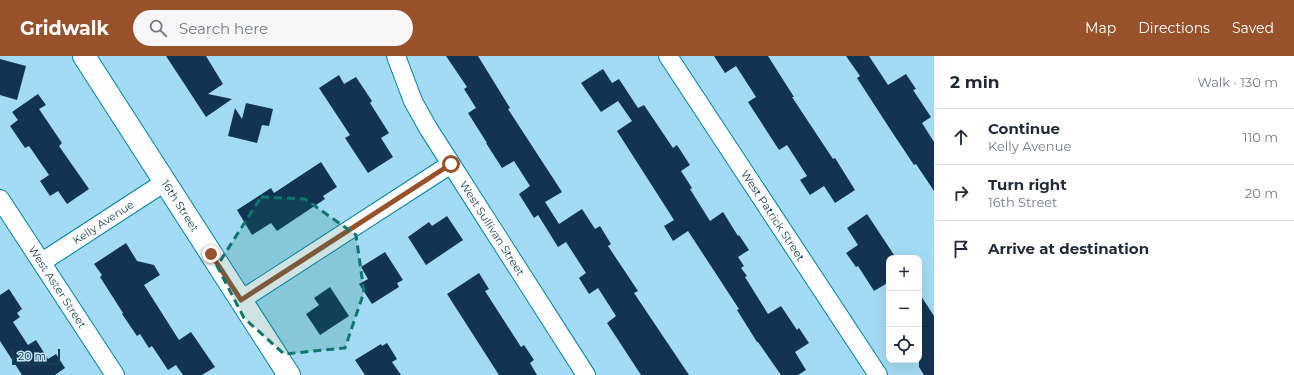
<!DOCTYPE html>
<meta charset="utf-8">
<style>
:root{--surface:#fff;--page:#f6f6f7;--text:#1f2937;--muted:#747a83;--line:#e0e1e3;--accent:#98522b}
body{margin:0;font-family:Montserrat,sans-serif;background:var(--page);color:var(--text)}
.controls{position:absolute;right:12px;bottom:12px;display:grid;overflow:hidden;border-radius:8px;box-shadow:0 4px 16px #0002}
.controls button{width:36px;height:36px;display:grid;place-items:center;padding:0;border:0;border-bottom:1px solid var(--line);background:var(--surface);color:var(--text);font:20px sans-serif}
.scale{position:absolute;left:12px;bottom:10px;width:48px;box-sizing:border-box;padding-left:4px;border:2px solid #143f50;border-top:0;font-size:11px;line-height:14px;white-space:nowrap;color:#143f50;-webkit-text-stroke:3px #c2e5f6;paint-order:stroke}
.stop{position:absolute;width:12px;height:12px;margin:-9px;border:3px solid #98522b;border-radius:50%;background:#fff}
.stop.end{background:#98522b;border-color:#fff;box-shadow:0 1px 4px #0008}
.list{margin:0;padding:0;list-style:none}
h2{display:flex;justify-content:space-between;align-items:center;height:52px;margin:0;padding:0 16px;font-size:17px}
h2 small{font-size:13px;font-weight:400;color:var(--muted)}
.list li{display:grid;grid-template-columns:26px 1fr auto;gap:12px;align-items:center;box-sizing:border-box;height:56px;padding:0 16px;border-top:1px solid var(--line)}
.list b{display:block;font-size:15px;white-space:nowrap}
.list p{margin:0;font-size:13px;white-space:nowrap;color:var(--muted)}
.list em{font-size:13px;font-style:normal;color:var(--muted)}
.icon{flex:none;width:22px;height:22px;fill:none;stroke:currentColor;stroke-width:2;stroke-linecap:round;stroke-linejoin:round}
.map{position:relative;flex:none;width:934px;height:319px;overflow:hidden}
header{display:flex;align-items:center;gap:24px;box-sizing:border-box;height:56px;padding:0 20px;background:var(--accent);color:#fff}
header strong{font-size:19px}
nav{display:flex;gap:22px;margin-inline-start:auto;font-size:14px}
.search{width:280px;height:36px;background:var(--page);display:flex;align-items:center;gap:10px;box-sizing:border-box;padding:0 14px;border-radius:22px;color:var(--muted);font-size:15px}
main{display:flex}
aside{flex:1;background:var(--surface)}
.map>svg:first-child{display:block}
.building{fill:#123452}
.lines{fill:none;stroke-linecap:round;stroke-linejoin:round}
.minor-casing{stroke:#0082a8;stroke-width:20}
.major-casing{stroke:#0082a8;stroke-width:24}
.minor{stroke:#fff;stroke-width:18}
.major{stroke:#fff;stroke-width:22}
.route{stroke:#98522b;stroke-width:5}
.marked{fill:#0f766e;fill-opacity:0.2;stroke:#0f766e;stroke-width:3;stroke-dasharray:8 5;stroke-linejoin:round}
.labels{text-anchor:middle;stroke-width:4;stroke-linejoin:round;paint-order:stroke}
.street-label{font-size:11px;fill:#143f50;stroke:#c2e5f6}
</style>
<header>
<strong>Gridwalk</strong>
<div class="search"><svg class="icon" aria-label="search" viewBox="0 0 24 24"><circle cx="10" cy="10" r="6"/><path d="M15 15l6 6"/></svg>Search here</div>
<nav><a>Map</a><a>Directions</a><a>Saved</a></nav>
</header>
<main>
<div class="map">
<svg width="934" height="319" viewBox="0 0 934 319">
<rect width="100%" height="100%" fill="#a4dbf4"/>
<!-- building -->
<g class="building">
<path d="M 166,0 L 206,0 L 223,28 L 208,38 L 232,43 L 206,61 Z"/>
<path d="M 446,0 L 478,0 L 510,52 L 508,53 L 562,136 L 545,146 L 559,168 L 582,153 L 595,173 L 600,170 L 611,188 L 608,190 L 638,235 L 634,237 L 689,319 L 641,319 L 607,267 L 616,260 L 598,232 L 589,238 L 579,222 L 586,217 L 566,186 L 558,191 L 538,159 L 534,162 L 519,138 L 530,130 L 514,105 L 502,112 L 486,87 L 487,87 L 468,57 L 476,52 L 464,33 L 467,31 Z"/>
<path d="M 714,0 L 768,0 L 794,41 L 792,41 L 833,103 L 835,102 L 855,134 L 835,147 L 824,130 L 810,139 L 800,124 L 807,120 L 787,89 L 779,94 L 748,46 L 756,41 L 736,10 L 725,17 Z"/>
<path d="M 846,0 L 869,0 L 888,29 L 906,18 L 916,33 L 913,34 L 931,61 L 922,67 L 934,86 L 934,135 L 916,108 L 914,109 L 890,73 L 857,22 L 860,20 Z"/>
<path d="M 0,3 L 26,10 L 17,44 L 0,39 Z"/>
<path d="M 603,13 L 612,27 L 619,23 L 638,52 L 644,49 L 673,92 L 677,89 L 690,109 L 681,115 L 692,132 L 690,133 L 710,165 L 723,156 L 738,180 L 739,179 L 749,194 L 738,201 L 744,210 L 741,212 L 747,220 L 745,221 L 768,258 L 781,250 L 797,274 L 799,272 L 809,287 L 795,296 L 806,314 L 798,319 L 781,319 L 758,286 L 757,286 L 737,254 L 739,253 L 688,175 L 673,185 L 664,170 L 674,164 L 617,75 L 632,65 L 618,45 L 601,56 L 581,27 Z"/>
<path d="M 339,19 L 344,28 L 356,21 L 372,45 L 370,47 L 389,77 L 381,82 L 393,101 L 368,117 L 345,82 L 350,79 L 319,32 Z"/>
<path d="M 38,38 L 46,49 L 39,53 L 62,87 L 59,90 L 89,133 L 67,148 L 58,135 L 50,140 L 40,125 L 49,119 L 29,90 L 25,92 L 10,70 L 18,64 L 12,56 Z"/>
<path d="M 246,47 L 273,53 L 269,70 L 262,69 L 257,87 L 228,80 L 235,52 L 242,63 Z"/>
<path d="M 321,106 L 337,131 L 323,140 L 325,143 L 277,175 L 271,167 L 252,179 L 237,154 L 271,132 L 274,137 Z"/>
<path d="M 867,158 L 896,202 L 889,202 L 889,226 L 874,235 L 858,210 L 856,211 L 846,197 L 858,189 L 847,172 Z"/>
<path d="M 447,160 L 463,184 L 426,209 L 408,181 L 429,166 L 432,170 Z"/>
<path d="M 126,187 L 137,205 L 154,209 L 160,219 L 144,229 L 179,284 L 191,276 L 215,311 L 202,319 L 183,319 L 176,309 L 168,314 L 152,290 L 149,292 L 140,278 L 137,280 L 122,258 L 123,257 L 100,221 L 102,219 L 94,208 Z"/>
<path d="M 385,196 L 403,224 L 397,227 L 399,231 L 372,248 L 359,228 L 368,223 L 361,211 Z"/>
<path d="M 479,217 L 489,233 L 485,235 L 521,291 L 524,289 L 534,304 L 530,307 L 537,319 L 499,319 L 447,238 Z"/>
<path d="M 330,231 L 349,260 L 320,279 L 306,258 L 319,249 L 314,242 Z"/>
<path d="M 9,233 L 22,253 L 17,257 L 20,261 L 13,266 L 28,289 L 36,284 L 48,303 L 56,298 L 65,312 L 55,319 L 22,319 L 0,285 L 0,239 Z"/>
<path d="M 919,237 L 934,260 L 934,319 L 924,319 L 919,311 Z"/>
<path d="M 387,287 L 397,303 L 392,306 L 401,319 L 365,319 L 355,304 L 381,288 L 382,290 Z"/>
</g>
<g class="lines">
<defs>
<g id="minor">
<path id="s1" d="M 396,0 L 413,45 L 428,72 L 586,319"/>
<path id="s2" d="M 668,0 L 878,319"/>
<path id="s3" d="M 0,143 L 115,319"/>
<path id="s4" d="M 42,206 L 165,126"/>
<path d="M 241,244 L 451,108"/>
</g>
<g id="major">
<path id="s5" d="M 84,0 L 289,319"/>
</g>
</defs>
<!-- minor casing -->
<use href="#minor" class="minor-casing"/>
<!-- major casing -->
<use href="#major" class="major-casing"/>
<!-- minor -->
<use href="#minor" class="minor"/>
<!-- major -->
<use href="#major" class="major"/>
</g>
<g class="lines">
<!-- route -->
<path class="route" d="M 211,198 L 241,244 L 451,108"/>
</g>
<!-- marked area -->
<path class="marked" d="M 261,141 L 305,143 L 356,179 L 364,236 L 345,292 L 284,298 L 244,262 L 217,210 Z"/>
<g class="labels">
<!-- street labels -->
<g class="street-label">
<text dy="4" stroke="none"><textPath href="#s5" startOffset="178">16th Street</textPath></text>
<text dy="4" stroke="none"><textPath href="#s2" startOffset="191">West Patrick Street</textPath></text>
<text dy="4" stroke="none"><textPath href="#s4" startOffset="73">Kelly Avenue</textPath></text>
<text dy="4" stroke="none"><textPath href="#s1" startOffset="198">West Sullivan Street</textPath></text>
<text dy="4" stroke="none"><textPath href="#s3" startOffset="105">West Aster Street</textPath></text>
</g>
</g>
</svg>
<div class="controls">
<button>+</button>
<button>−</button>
<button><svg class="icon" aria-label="locate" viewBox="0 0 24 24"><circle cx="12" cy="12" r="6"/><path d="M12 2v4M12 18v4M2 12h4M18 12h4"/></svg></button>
</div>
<div class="scale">20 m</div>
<div class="stop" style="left:451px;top:108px"></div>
<div class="stop end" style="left:211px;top:198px"></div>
</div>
<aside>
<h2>2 min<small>Walk · 130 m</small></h2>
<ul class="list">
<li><svg class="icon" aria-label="ahead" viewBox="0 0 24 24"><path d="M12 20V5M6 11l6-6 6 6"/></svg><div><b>Continue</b><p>Kelly Avenue</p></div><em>110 m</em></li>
<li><svg class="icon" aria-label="right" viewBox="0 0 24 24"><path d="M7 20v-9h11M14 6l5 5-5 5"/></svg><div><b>Turn right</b><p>16th Street</p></div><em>20 m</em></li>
<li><svg class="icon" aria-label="arrive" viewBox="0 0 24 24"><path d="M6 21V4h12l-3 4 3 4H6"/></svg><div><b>Arrive at destination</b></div></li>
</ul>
</aside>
</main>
